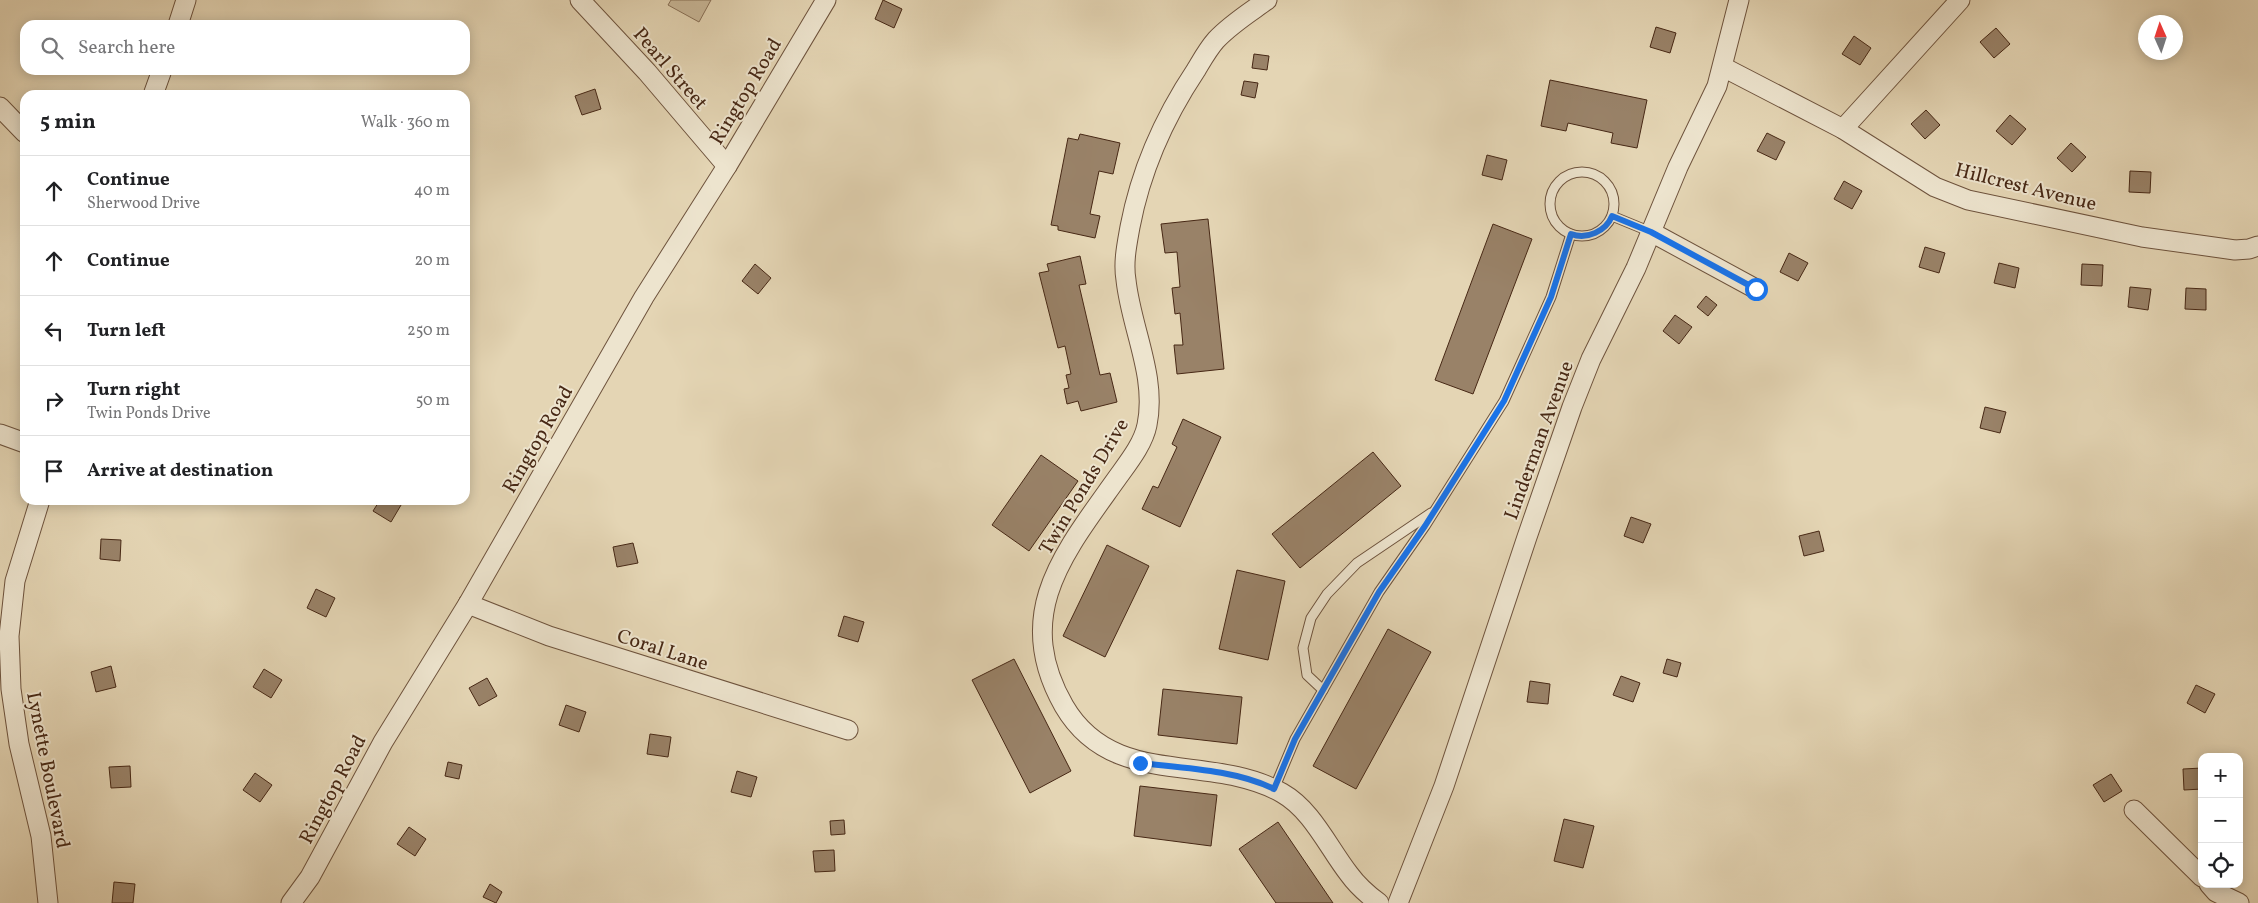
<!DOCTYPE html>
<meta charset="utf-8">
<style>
:root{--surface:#fff;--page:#f2f2f2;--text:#202124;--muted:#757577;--line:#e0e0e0}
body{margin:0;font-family:Vollkorn,serif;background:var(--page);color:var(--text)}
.controls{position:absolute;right:15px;bottom:15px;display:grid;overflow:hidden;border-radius:10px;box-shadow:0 2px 12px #0003}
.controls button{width:45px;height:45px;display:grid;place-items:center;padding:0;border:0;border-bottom:1px solid var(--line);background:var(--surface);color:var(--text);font:25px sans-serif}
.compass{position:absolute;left:2138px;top:15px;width:45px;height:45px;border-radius:50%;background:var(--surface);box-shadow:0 2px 12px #0003;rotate:357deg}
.stop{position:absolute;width:15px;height:15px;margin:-11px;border:4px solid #1a73e8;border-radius:50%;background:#fff}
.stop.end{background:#1a73e8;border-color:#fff;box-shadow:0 1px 5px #0008}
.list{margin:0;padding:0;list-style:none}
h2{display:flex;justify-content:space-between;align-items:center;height:65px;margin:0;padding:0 20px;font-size:21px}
h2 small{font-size:16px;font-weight:400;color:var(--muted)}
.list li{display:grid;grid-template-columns:32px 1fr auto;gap:15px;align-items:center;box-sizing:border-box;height:70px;padding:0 20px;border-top:1px solid var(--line)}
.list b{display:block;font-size:19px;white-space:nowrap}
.list p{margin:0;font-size:16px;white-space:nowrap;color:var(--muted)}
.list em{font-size:16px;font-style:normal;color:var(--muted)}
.icon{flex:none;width:28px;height:28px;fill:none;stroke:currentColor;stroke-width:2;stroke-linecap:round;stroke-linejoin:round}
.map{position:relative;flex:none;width:2258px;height:903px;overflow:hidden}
.search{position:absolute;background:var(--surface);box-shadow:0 2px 12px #0003;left:20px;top:20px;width:450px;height:55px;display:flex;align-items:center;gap:12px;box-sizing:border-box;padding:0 18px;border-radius:15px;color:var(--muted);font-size:19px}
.panel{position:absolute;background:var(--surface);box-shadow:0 2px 12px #0003;left:20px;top:90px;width:450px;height:415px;border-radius:15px}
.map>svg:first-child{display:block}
.green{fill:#c9b899;stroke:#887057}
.building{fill:#998268;stroke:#472815}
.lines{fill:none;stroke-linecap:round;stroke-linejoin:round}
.service-casing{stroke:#6e533d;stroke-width:11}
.minor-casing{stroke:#6e533d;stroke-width:21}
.service{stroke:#ede4ce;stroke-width:9}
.minor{stroke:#ede4ce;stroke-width:19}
.route{stroke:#1a73e8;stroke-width:6}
.labels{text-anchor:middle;stroke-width:4;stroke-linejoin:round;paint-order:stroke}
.street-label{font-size:20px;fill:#472815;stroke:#ede4ce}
</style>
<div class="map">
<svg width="2258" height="903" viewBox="0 0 2258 903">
<rect width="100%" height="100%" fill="#e4d5b4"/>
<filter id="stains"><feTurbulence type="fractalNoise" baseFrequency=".004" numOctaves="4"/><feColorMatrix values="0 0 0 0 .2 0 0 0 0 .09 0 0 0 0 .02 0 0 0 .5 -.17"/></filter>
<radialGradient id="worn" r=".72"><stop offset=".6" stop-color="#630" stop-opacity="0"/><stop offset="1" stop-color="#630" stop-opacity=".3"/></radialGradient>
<!-- green -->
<path class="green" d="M 671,0 L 711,0 L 699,22 L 668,5 Z"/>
<!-- building -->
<g class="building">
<path d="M 883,0 L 902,9 L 894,28 L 875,19 Z"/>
<path d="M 1656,27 L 1676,33 L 1670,53 L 1650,47 Z"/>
<path d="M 1996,28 L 2010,44 L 1994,58 L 1980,42 Z"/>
<path d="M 1854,36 L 1871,48 L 1860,65 L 1842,54 Z"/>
<path d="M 1254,54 L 1269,56 L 1267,70 L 1252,68 Z"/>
<path d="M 1550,80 L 1647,100 L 1637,148 L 1611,143 L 1613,133 L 1568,123 L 1566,131 L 1541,126 Z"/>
<path d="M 1244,81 L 1258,83 L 1255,98 L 1241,95 Z"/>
<path d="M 595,89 L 601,109 L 582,115 L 575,96 Z"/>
<path d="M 1926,110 L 1940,125 L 1925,139 L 1911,124 Z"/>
<path d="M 2010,115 L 2026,129 L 2012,145 L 1996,131 Z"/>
<path d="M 1767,133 L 1785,142 L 1776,160 L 1757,151 Z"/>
<path d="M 1080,134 L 1120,143 L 1113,174 L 1099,171 L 1090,214 L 1100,216 L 1095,238 L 1058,230 L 1058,226 L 1051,225 L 1068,138 L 1078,140 Z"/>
<path d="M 2071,143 L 2086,157 L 2072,172 L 2057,158 Z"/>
<path d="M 1487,155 L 1507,160 L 1502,180 L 1482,175 Z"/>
<path d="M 2130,171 L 2151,172 L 2150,193 L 2129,192 Z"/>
<path d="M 1844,181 L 1862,191 L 1852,209 L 1834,199 Z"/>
<path d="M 1208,219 L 1224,369 L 1177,374 L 1174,345 L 1183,345 L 1180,313 L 1175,314 L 1172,288 L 1180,287 L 1177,252 L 1165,253 L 1161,224 Z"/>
<path d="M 1493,224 L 1532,239 L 1473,394 L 1435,380 Z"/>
<path d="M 1925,247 L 1945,253 L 1939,273 L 1919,267 Z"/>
<path d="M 1789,253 L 1808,263 L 1798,281 L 1780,272 Z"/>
<path d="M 1080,256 L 1086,284 L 1079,285 L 1100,375 L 1110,373 L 1117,402 L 1081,411 L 1078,401 L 1067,404 L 1064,389 L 1069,388 L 1066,375 L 1071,374 L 1065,346 L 1058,348 L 1039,273 L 1049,271 L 1047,264 Z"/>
<path d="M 1999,263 L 2019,268 L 2015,288 L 1994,283 Z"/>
<path d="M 755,264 L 771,278 L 758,294 L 742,281 Z"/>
<path d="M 2082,264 L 2103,265 L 2102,286 L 2081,285 Z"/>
<path d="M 2130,287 L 2151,289 L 2148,310 L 2128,307 Z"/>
<path d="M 2186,288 L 2206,289 L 2206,310 L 2185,309 Z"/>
<path d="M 1706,296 L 1717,305 L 1708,316 L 1697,307 Z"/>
<path d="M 1675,315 L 1692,327 L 1679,344 L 1663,331 Z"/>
<path d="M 1985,407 L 2006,412 L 2000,433 L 1980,428 Z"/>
<path d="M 1183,419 L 1221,437 L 1180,527 L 1142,509 L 1153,486 L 1158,488 L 1177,447 L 1172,444 Z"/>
<path d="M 1373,452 L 1401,486 L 1300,568 L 1272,534 Z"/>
<path d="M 1041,455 L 1078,481 L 1029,551 L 992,525 Z"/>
<path d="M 380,500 L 404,500 L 391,522 L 373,511 Z"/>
<path d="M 1631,517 L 1651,524 L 1643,543 L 1624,536 Z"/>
<path d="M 1819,531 L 1824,551 L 1804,556 L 1799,536 Z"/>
<path d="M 101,539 L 121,540 L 120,561 L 100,559 Z"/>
<path d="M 633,543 L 638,563 L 617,567 L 613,547 Z"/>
<path d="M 1107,545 L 1149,566 L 1105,657 L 1063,636 Z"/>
<path d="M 1237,570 L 1285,581 L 1268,660 L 1219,649 Z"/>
<path d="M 316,589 L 335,598 L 326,617 L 307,608 Z"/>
<path d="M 844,616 L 864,622 L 858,642 L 838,636 Z"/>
<path d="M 1388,629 L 1431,652 L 1356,789 L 1313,766 Z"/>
<path d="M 1014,659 L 1071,771 L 1030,793 L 972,680 Z"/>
<path d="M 1667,659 L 1681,663 L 1677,677 L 1663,673 Z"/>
<path d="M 111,666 L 116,687 L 96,692 L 91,672 Z"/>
<path d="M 264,669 L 282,680 L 271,698 L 253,687 Z"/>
<path d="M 1621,676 L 1640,683 L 1633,702 L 1613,695 Z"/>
<path d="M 487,678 L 497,696 L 479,706 L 469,688 Z"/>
<path d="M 1530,681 L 1550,684 L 1548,704 L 1527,702 Z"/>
<path d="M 2196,685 L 2215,694 L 2205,713 L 2187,703 Z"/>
<path d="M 1163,689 L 1242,697 L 1237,744 L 1158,735 Z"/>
<path d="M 566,705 L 586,712 L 579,732 L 559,725 Z"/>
<path d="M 650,734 L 671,737 L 668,757 L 647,754 Z"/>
<path d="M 448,762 L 462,765 L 459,779 L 445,776 Z"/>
<path d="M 130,766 L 131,787 L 111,788 L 109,767 Z"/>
<path d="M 2202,768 L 2202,789 L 2184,790 L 2183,769 Z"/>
<path d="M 737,771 L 757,777 L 751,797 L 731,792 Z"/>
<path d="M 255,773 L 272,785 L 260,802 L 243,790 Z"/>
<path d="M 2111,774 L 2122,791 L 2104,802 L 2093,785 Z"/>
<path d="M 1140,786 L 1217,795 L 1211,846 L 1134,836 Z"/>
<path d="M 1564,819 L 1594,826 L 1583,868 L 1554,861 Z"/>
<path d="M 844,820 L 845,834 L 831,835 L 830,821 Z"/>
<path d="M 1278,822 L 1333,903 L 1276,903 L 1239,849 Z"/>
<path d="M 409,827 L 426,839 L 415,856 L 397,844 Z"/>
<path d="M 834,850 L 835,871 L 815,872 L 813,851 Z"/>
<path d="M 114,882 L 135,884 L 133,903 L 112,903 Z"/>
<path d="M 490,884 L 502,892 L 496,903 L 483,897 Z"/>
</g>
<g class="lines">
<defs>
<g id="service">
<circle cx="1582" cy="204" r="32"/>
<path d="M 1612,216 L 1651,232"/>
<path d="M 1323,690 L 1307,675 L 1303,648 L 1311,618 L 1327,594 L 1357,563 L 1431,513"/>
<path d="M 1274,789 L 1295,739 L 1379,592 L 1425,526 L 1504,401 L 1551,297 L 1571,234"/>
</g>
<g id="minor">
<path d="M 580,0 L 647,72 L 727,166"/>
<path d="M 1267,0 C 1249,13 1231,24 1216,40 C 1208,49 1202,60 1196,70 C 1164,118 1141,169 1130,227 C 1127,244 1123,262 1126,280 C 1131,328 1157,376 1147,425 C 1143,445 1127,464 1115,481 C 1063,554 1012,615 1064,706 C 1113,790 1209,752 1282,793 C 1312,810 1328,847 1349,874 C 1357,885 1368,895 1379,903"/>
<path d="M 178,25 L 186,0"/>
<path d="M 1723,67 L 1843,129 L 1935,187 L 1968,200 L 2142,237 L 2235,250 L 2249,249 L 2258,246"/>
<path d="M 153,95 L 162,70"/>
<path d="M 0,107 L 25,133"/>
<path d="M 1843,129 L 1960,0"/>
<path d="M 1651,232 L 1756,289"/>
<path d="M 0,434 L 25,443"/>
<path d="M 40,500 L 15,581 L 9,636 L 11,689 L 19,744 L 41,836 L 48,903"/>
<path d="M 468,604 L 549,636 L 848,730"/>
<path d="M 2134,810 L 2202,877"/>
<path d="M 2209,884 L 2216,892 L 2239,903"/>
<path d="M 291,903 L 310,877 L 383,742 L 468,604 L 644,297 L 727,166 L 826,0"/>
<path d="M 1398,903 L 1444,786 L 1527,537 L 1572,407 L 1591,359 L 1636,268 L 1678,167 L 1717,86 L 1739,0"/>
</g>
</defs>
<!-- service casing -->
<use href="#service" class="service-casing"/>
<!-- minor casing -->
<use href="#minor" class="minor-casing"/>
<!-- service -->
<use href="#service" class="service"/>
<!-- minor -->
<use href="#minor" class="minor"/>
</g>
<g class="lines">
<!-- route -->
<path class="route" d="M 1140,763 C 1183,768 1236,770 1274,789 L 1295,739 L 1379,592 L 1425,526 L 1504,401 L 1551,297 L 1571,234 C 1587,240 1606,231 1612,216 L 1651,232 L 1756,289"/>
</g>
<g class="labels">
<!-- street labels -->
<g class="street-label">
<text transform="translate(671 68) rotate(49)" y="7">Pearl Street</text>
<text transform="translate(745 91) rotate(-59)" y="7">Ringtop Road</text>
<text transform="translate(2026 186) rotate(14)" y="7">Hillcrest Avenue</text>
<text transform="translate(537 439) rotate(-60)" y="7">Ringtop Road</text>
<text transform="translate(1538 440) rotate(-70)" y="7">Linderman Avenue</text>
<text transform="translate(1083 486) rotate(-59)" y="7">Twin Ponds Drive</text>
<text transform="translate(663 649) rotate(18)" y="7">Coral Lane</text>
<text transform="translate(49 770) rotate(79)" y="7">Lynette Boulevard</text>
<text transform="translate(332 789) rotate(-62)" y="7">Ringtop Road</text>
</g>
</g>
<rect width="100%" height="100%" filter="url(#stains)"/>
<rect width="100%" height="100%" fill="url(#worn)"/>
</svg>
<div class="controls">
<button>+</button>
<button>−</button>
<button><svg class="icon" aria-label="locate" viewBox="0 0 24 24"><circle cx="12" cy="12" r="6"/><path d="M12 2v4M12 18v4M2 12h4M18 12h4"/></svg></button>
</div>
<svg class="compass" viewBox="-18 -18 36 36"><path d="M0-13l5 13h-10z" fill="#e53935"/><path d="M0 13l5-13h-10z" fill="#757577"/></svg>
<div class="stop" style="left:1756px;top:289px"></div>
<div class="stop end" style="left:1140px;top:763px"></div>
<div class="search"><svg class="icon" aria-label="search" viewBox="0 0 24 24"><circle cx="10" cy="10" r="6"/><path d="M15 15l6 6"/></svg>Search here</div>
<section class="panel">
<h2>5 min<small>Walk · 360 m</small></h2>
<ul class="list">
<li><svg class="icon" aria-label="ahead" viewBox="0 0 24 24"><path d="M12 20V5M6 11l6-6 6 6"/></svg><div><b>Continue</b><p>Sherwood Drive</p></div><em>40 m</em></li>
<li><svg class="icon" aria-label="ahead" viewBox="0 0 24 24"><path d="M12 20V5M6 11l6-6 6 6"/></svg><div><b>Continue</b></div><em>20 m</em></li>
<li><svg class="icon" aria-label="left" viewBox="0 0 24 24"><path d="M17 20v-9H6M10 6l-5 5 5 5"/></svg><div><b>Turn left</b></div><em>250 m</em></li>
<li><svg class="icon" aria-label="right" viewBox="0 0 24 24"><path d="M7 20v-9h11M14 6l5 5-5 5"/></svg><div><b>Turn right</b><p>Twin Ponds Drive</p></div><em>50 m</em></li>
<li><svg class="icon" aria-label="arrive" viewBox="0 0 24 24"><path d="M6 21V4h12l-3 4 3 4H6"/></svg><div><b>Arrive at destination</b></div></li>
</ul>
</section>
</div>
